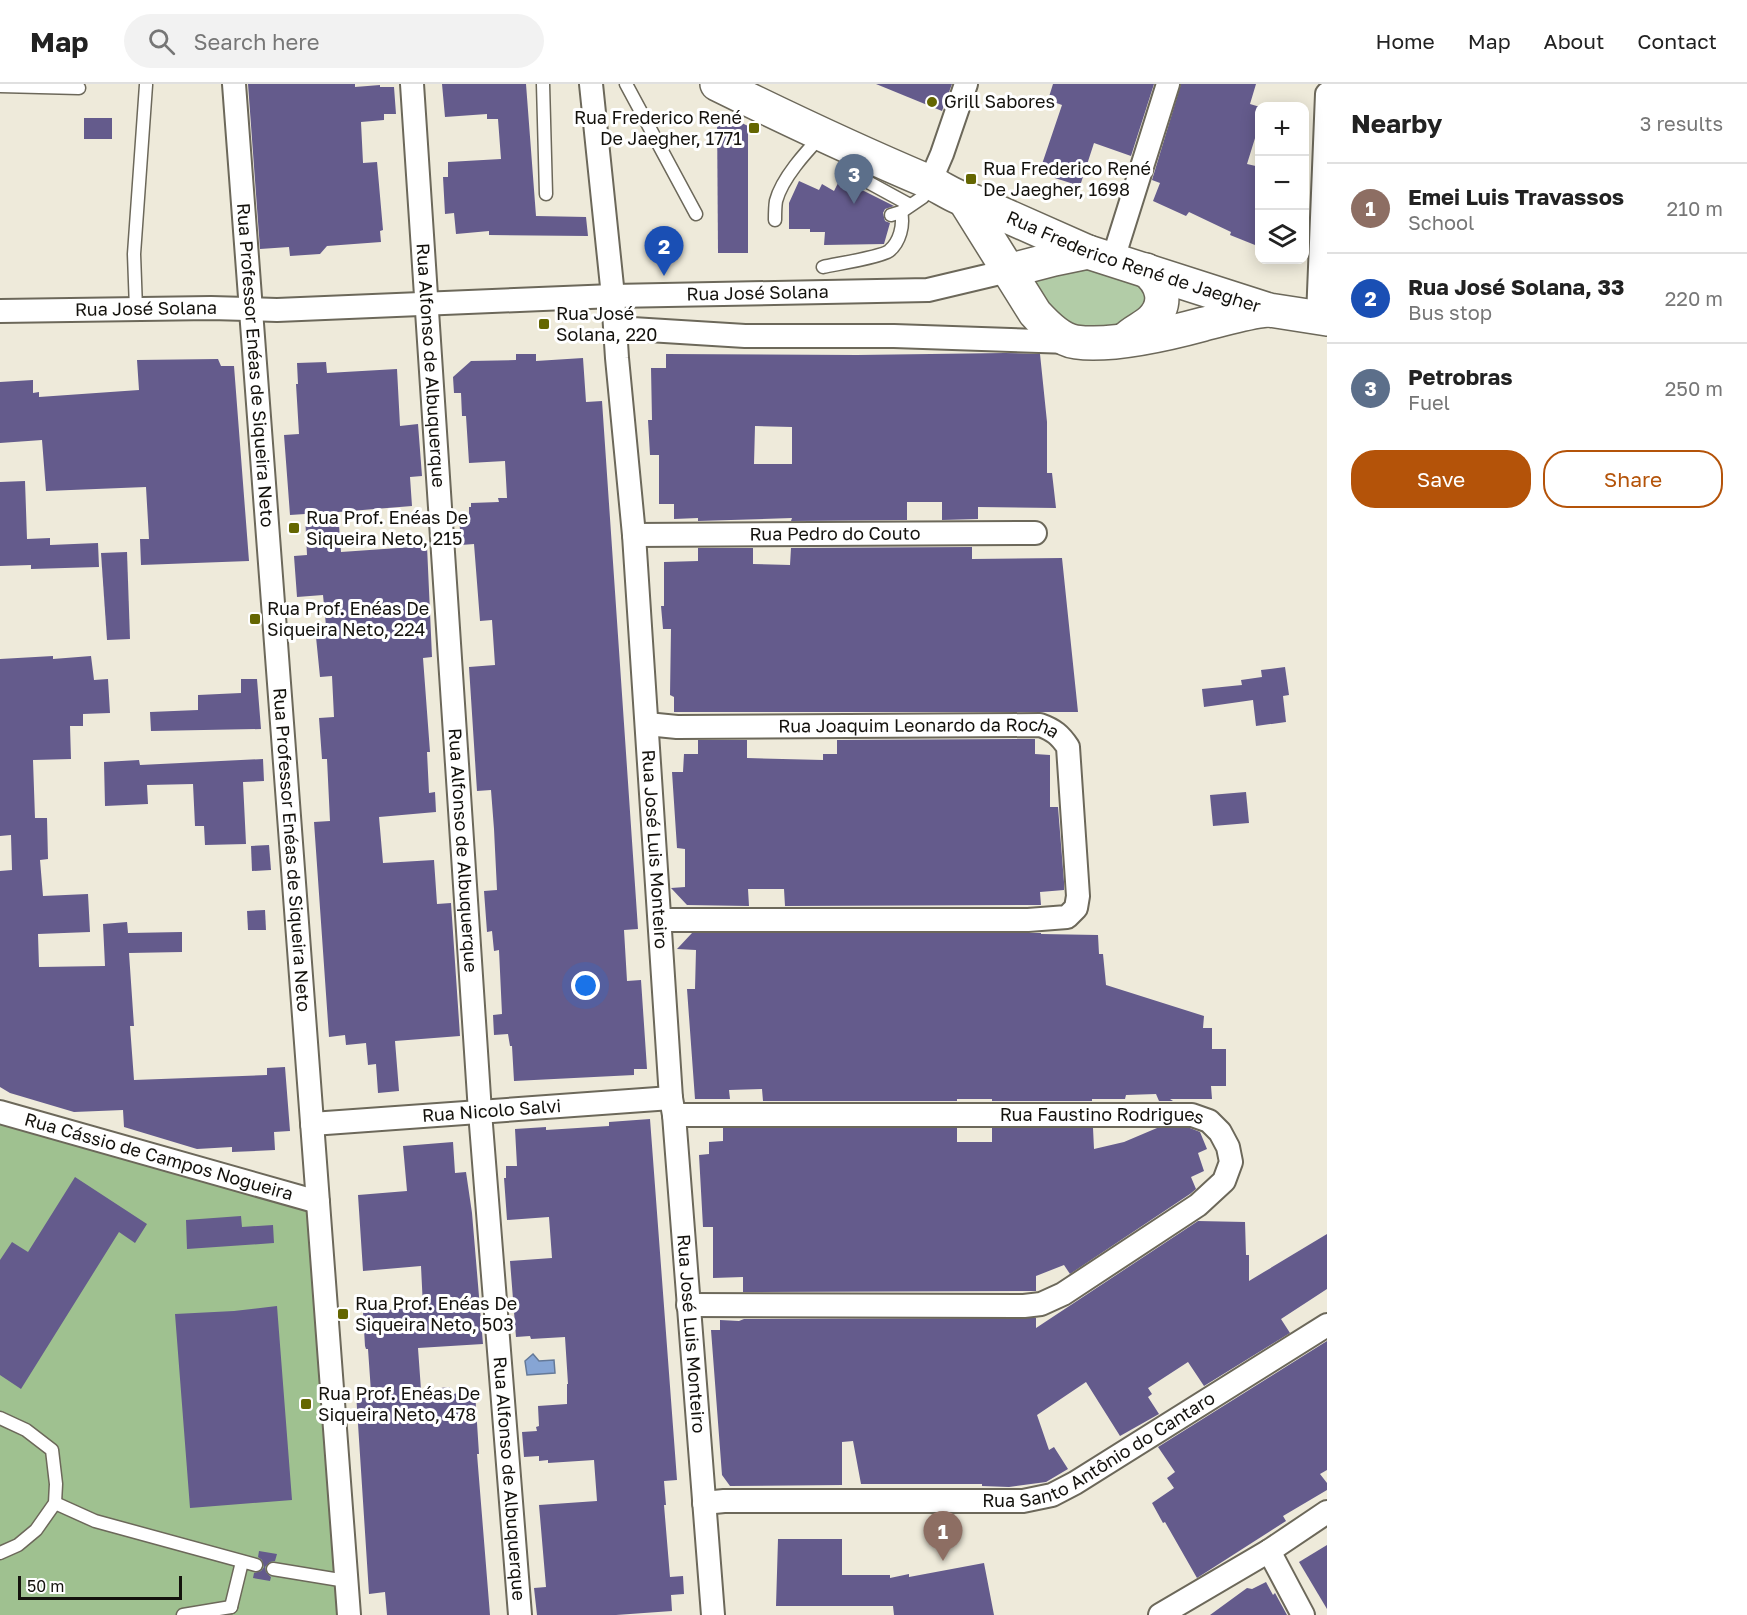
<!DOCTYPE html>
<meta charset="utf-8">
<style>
:root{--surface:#fff;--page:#f2f2f2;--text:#222;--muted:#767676;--line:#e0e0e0;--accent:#b45309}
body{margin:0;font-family:"Golos Text",sans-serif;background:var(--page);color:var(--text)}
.controls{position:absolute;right:18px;top:18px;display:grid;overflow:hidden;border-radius:12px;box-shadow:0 3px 15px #0003}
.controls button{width:54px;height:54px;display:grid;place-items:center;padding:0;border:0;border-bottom:2px solid var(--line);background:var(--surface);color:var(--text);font:30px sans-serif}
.scale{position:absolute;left:18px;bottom:15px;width:164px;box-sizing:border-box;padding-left:6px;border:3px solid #14120d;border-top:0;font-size:16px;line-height:21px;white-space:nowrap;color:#14120d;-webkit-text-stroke:4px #fff;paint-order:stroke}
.you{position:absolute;left:586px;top:902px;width:21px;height:21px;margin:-15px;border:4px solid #fff;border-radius:50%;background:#1a73e8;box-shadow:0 0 0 9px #1a73e833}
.badge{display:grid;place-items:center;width:39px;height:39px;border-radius:50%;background:var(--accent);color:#fff;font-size:20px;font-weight:700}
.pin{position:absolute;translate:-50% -50px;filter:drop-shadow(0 2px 3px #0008)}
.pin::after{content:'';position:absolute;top:32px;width:21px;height:18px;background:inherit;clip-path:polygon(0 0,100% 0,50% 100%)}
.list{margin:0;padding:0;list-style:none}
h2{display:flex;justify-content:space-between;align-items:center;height:78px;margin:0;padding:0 24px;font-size:26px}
h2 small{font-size:20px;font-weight:400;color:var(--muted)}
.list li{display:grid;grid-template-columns:39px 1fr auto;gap:18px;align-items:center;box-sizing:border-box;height:90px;padding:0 24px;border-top:2px solid var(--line)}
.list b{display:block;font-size:22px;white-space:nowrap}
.list p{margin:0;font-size:20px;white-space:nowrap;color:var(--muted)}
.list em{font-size:20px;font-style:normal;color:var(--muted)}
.actions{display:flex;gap:12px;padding:18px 24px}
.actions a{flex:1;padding:14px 0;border:2px solid var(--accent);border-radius:24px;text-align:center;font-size:21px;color:var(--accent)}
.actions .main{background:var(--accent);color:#fff}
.icon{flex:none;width:33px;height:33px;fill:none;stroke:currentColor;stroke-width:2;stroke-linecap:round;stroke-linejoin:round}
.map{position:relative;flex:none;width:1327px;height:1531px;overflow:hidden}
header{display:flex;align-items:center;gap:36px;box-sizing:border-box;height:84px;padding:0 30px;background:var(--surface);border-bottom:2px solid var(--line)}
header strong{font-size:28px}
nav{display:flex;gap:33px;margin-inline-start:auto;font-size:21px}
.search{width:420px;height:54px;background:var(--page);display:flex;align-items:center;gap:15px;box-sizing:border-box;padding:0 21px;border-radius:33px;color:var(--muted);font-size:22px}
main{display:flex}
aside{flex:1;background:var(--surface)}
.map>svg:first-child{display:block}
.green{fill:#b2cca7}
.forest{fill:#9fc190}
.water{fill:#86a5d4;stroke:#647998;stroke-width:1.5}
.building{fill:#645b8c;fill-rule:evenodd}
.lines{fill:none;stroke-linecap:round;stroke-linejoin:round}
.service-casing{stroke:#6c685a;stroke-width:15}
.minor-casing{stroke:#6c685a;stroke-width:26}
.secondary-casing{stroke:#6c685a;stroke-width:36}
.service{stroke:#fff;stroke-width:12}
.minor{stroke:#fff;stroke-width:22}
.secondary{stroke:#fff;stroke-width:33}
.poi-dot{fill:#646601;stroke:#fff;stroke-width:2}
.labels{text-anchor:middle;stroke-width:6;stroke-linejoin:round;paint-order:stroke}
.poi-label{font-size:18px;fill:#14120d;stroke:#fff;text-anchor:start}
.street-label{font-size:18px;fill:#14120d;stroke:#fff}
</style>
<header>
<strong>Map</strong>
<div class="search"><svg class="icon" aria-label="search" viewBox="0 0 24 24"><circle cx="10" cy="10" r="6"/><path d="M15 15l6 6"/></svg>Search here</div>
<nav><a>Home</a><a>Map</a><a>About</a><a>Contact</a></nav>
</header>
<main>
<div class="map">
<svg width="1327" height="1531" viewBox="0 0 1327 1531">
<rect width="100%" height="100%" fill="#eeeada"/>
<!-- green -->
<path class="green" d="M 1146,180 L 1160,228 L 1074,257 L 1007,183 Z"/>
<!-- forest -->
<path class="forest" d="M 0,1032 L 309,1124 L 348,1531 L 0,1531 Z"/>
<!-- water -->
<path class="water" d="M 533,1270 L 539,1277 L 554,1276 L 555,1289 L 527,1291 L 525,1277 Z"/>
<!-- building -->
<g class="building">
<path d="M 248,0 L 355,0 L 355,3 L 380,1 L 380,3 L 394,3 L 396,30 L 384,30 L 384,36 L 361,38 L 363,79 L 377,78 L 383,146 L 380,147 L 381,158 L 327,162 L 320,170 L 290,172 L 289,163 L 260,165 Z"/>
<path d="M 442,0 L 526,0 L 536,132 L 586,133 L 588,152 L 489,151 L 489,147 L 456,150 L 454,129 L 445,130 L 443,93 L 448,93 L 448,78 L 501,75 L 498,35 L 487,35 L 487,30 L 445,33 Z"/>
<path d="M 876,0 L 952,0 L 942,27 Z"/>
<path d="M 1053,0 L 1154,0 L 1131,72 L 1094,59 L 1080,102 L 1039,89 L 1062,21 L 1048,16 Z"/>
<path d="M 1181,0 L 1256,0 L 1250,20 L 1260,23 L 1260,38 L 1247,80 L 1260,83 L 1260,163 L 1230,151 L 1231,148 L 1189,128 L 1186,132 L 1153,117 L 1160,99 L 1152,96 Z"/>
<path d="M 717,27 L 748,42 L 748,169 L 718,169 Z"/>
<rect x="84" y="34" width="28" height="21"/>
<path d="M 840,95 L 894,122 L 885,125 L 883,129 L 885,137 L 890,139 L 884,160 L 824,161 L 825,148 L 810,148 L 810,145 L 789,145 L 789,119 L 799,97 L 819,106 L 822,100 L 834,107 Z"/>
<path d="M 1005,269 L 1040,270 L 1047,338 L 1047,389 L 1052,389 L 1056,424 L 978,423 L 978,435 L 942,436 L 942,418 L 907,418 L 907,436 L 791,437 L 792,434 L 698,437 L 698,434 L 674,435 L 674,420 L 659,420 L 659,371 L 650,371 L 648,336 L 652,336 L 651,284 L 666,284 L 666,270 L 857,271 ZM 755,342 L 792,343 L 792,380 L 754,380 Z"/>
<path d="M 516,270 L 536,270 L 536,277 L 583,274 L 586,318 L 602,317 L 638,845 L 624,846 L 627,897 L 641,896 L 647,985 L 634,985 L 634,991 L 514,997 L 512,962 L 510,962 L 508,950 L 494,951 L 493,931 L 502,930 L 499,866 L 494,867 L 492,847 L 487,848 L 484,807 L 497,806 L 494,745 L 491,706 L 477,707 L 469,583 L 495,581 L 492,536 L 480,537 L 474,460 L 461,461 L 459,432 L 469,432 L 469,423 L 471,423 L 471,419 L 499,418 L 498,414 L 507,414 L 505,377 L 469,379 L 466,332 L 462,332 L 461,309 L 454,309 L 453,293 L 471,277 L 516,276 Z"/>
<path d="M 218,275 L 221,282 L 234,282 L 249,477 L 141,481 L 140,455 L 149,455 L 146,403 L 46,407 L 42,356 L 0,359 L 0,298 L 33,296 L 33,309 L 39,308 L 39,313 L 139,306 L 137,276 Z"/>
<path d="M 326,278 L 327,289 L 397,285 L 400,342 L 418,340 L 422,392 L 410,393 L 412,422 L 338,428 L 341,468 L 427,462 L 432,573 L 423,574 L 430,668 L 427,668 L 429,709 L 435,708 L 436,728 L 379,733 L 383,779 L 434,776 L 437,820 L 451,819 L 460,952 L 395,957 L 399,1007 L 378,1009 L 376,980 L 368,981 L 366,959 L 346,961 L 345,951 L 329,953 L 314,738 L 330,737 L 327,675 L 322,675 L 319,634 L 334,633 L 332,592 L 320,593 L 316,553 L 327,552 L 323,511 L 297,513 L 294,472 L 307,471 L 305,430 L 290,431 L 284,351 L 299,350 L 296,300 L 298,300 L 297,279 Z"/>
<path d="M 25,397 L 27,455 L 50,454 L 50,461 L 98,459 L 99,483 L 31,485 L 31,481 L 0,482 L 0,398 Z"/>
<path d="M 972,463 L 972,475 L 1062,474 L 1078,628 L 674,628 L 674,613 L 670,611 L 671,545 L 663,545 L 661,522 L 664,522 L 664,478 L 698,477 L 698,464 L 753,464 L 753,480 L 790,481 L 791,464 Z"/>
<path d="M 127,468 L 130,555 L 107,556 L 101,469 Z"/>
<path d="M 53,572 L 53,575 L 91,572 L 94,596 L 108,595 L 110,629 L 83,630 L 83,642 L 70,642 L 71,675 L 33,676 L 35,734 L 47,734 L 48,775 L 40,776 L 43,812 L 88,810 L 90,848 L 38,850 L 39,883 L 105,882 L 103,840 L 127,838 L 128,849 L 182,848 L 182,868 L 129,869 L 134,942 L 130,942 L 134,996 L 267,991 L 267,984 L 285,983 L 290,1047 L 274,1048 L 275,1066 L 232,1068 L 232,1063 L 197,1065 L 124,1043 L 123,1026 L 74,1028 L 10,1009 L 0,1003 L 0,787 L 12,786 L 11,751 L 0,752 L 0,575 Z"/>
<path d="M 1285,583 L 1289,611 L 1283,612 L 1286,638 L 1256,642 L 1253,616 L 1204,623 L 1202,605 L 1242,601 L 1241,596 L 1262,593 L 1261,586 Z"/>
<path d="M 241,595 L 257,595 L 261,645 L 151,647 L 150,628 L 198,626 L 198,611 L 241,609 Z"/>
<path d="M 1035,655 L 1035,670 L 1050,671 L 1050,723 L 1058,723 L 1064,798 L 1064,806 L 1040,808 L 1041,821 L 785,822 L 784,805 L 748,805 L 749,822 L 687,821 L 671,804 L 685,803 L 685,765 L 677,764 L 672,688 L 683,688 L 684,670 L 698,670 L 698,656 L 747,656 L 747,674 L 823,676 L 823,670 L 837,670 L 837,656 Z"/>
<path d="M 263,675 L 264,697 L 243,698 L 246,760 L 205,761 L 204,742 L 195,742 L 193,700 L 147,701 L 148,720 L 105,722 L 104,678 L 139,676 L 140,681 Z"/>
<path d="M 1246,708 L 1249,739 L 1213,742 L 1210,711 Z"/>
<path d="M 269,761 L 271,786 L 252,787 L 251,762 Z"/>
<path d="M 265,826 L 266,846 L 248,846 L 247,827 Z"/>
<path d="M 692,849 L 1041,849 L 1041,850 L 1098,851 L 1099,870 L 1103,870 L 1106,901 L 1204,932 L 1203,944 L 1212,944 L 1212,965 L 1226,965 L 1226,1002 L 1211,1002 L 1212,1015 L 1170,1015 L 1173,1017 L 1159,1017 L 1156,1010 L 1126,1011 L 1125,1015 L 1092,1015 L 1092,1017 L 992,1017 L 992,1015 L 957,1015 L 957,1017 L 763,1017 L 762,1005 L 729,1006 L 730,1015 L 695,1015 L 687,905 L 695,905 L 696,866 L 677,865 Z"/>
<path d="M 650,1035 L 677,1396 L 664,1397 L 666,1421 L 664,1421 L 670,1493 L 683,1492 L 684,1510 L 671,1511 L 672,1527 L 616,1531 L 537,1531 L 534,1504 L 546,1503 L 539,1421 L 597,1417 L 594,1376 L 548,1379 L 548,1376 L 539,1377 L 539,1372 L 524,1373 L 522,1348 L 537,1347 L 536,1343 L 539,1342 L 538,1322 L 567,1320 L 567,1300 L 568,1300 L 565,1253 L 531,1255 L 530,1252 L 516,1253 L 510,1177 L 552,1174 L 549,1133 L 507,1136 L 504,1094 L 506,1094 L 506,1082 L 517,1082 L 515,1045 L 546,1043 L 546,1046 L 609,1042 L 609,1038 Z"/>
<path d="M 723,1044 L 957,1044 L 957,1058 L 992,1058 L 992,1044 L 1093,1044 L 1094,1065 L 1124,1058 L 1157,1044 L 1190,1044 L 1200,1048 L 1207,1065 L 1198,1069 L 1204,1087 L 1191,1093 L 1196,1105 L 1190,1110 L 1070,1190 L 1064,1181 L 1036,1192 L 1036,1207 L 743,1208 L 743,1193 L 713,1194 L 713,1143 L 703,1143 L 699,1071 L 709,1070 L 709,1058 L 723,1057 Z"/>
<path d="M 453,1058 L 455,1089 L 466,1088 L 472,1129 L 483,1260 L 418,1264 L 421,1306 L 450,1303 L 450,1310 L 475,1308 L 479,1370 L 477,1370 L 490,1531 L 387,1531 L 385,1508 L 369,1510 L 356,1309 L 371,1308 L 368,1265 L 366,1265 L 365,1262 L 363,1228 L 423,1223 L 421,1182 L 363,1187 L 358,1111 L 407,1107 L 403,1062 Z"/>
<path d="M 75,1093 L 147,1140 L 135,1159 L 119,1148 L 21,1305 L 0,1291 L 0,1176 L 12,1158 L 28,1168 Z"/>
<path d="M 241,1132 L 242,1143 L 273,1141 L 274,1159 L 187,1165 L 186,1136 Z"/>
<path d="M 1198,1137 L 1245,1138 L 1246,1171 L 1249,1171 L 1249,1197 L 1327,1150 L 1327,1205 L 1281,1235 L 1290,1249 L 1204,1302 L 1188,1278 L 1148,1304 L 1152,1310 L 1148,1313 L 1159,1330 L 1120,1352 L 1086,1298 L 1037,1331 L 1049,1366 L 1054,1363 L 1068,1385 L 1046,1398 L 1009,1403 L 982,1402 L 982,1400 L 861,1400 L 853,1357 L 842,1358 L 842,1401 L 730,1402 L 722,1391 L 711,1246 L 720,1246 L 720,1236 L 739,1237 L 744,1235 L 1036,1234 L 1036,1244 Z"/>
<path d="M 277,1222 L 292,1416 L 190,1424 L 175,1230 L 234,1227 Z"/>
<path d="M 1327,1257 L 1327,1386 L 1320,1390 L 1327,1399 L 1327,1406 L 1283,1432 L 1286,1437 L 1197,1494 L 1165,1438 L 1163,1439 L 1152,1419 L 1174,1404 L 1167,1394 L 1175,1388 L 1158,1363 Z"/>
<path d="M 778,1455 L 842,1455 L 842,1491 L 890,1491 L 890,1494 L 909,1490 L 909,1493 L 984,1479 L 994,1531 L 894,1531 L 893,1522 L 776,1522 Z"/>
<path d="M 1327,1461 L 1327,1525 L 1299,1478 Z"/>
<path d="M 259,1467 L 277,1470 L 275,1477 L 270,1478 L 265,1483 L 266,1488 L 271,1493 L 270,1497 L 253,1494 L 254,1489 L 261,1487 L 264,1483 L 262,1476 L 258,1473 Z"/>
<path d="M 1266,1498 L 1273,1511 L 1275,1509 L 1287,1531 L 1210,1531 L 1247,1504 L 1252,1505 Z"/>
</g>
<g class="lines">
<defs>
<g id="service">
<path d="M 543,0 L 546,110"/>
<path d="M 626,0 L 696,130"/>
<path d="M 0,2 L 79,4"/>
<path d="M 855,91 L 910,121"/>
<path d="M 891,131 L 901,128 L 923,113 L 930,98"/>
<path d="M 775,136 C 775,130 775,123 776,117 C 782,94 806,68 822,51"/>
<path d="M 823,183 C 836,180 881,173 889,167 C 900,158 904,141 901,128"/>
<path d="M 136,225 L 134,170 L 146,1"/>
<path d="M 0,1334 L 26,1346 L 52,1366 L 56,1400 L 55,1419 L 36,1446 L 18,1461 L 0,1469"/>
<path d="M 55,1419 L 95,1437 L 256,1481"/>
<path d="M 273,1485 L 346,1497"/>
<path d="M 231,1523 L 242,1478"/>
<path d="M 183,1531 L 231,1523"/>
</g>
<g id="minor">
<path id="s1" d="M 234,0 L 349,1531"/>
<path id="s2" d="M 412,0 L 480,1028 L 520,1531"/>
<path id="s3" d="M 591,0 L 613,212 L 617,274 L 634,451 L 671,1014 L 674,1031 L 713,1531"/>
<path d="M 930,98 L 942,70 L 966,0"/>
<path d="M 1113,175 L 1168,0"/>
<path id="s4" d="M 0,227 L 211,224 L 277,226 L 613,212 L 928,206 L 1008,187"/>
<path d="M 1318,233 L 1327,10"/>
<path d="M 616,244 L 745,252 L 894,252 L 1070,258"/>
<path id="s5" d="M 634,451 L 1035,449"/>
<path id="s6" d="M 647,640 L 677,643 L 1040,641 C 1054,646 1060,651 1068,663 L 1078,812 L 1076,824 L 1067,833 L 1028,836 L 660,836"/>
<path id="s7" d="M 0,1028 L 318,1118"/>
<path id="s8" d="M 674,1031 L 1192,1031 L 1209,1037 L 1220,1048 L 1228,1063 L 1231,1078 L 1224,1097 L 1198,1121 L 1063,1210 L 1041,1220 L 1024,1222 L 688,1221"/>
<path id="s9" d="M 312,1040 L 671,1014"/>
<path id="s10" d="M 704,1419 L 724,1417 L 1023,1417 L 1052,1411 L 1075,1399 L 1327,1241"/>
<path d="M 1269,1467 L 1303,1531"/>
<path d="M 1160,1531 L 1269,1467 L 1327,1428"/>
</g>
<g id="secondary">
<path id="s11" d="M 717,0 C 786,34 856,67 927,97 C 942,103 957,116 973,117 L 1088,168 L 1269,226 L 1327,235"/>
<path d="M 965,117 L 1035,229 C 1045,240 1060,256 1076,258 C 1113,263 1167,250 1204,240 C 1225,235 1246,228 1267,226"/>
<path d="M 1008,187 L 1054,175 L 1088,168"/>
<path d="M 1125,256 C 1133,247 1144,244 1152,236 C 1169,219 1162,199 1146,186"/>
</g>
</defs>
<!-- service casing -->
<use href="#service" class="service-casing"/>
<!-- minor casing -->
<use href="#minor" class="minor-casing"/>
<!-- secondary casing -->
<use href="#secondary" class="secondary-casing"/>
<!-- service -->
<use href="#service" class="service"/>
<!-- minor -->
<use href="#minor" class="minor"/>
<!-- secondary -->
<use href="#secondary" class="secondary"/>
</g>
<!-- markers -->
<g class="poi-dot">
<circle cx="932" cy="18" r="6"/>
<rect x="748" y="38" width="12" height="12" rx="3"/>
<rect x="965" y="89" width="12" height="12" rx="3"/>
<rect x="538" y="234" width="12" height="12" rx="3"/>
<rect x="288" y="438" width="12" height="12" rx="3"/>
<rect x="249" y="529" width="12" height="12" rx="3"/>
<rect x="337" y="1224" width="12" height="12" rx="3"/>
<rect x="300" y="1314" width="12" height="12" rx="3"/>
</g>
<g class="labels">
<!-- poi labels -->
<g class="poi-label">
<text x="944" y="24">Grill Sabores</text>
<text x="742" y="40" text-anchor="end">Rua Frederico René<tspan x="742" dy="21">De Jaegher, 1771</tspan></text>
<text x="983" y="91">Rua Frederico René<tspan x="983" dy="21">De Jaegher, 1698</tspan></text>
<text x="556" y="236">Rua José<tspan x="556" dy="21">Solana, 220</tspan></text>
<text x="306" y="440">Rua Prof. Enéas De<tspan x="306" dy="21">Siqueira Neto, 215</tspan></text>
<text x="267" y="531">Rua Prof. Enéas De<tspan x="267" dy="21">Siqueira Neto, 224</tspan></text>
<text x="355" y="1226">Rua Prof. Enéas De<tspan x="355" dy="21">Siqueira Neto, 503</tspan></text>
<text x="318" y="1316">Rua Prof. Enéas De<tspan x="318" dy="21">Siqueira Neto, 478</tspan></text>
</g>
<!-- street labels -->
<g class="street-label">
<text dy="6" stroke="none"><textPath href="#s11" startOffset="454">Rua Frederico René de Jaegher</textPath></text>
<text dy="6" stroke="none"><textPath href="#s4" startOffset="758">Rua José Solana</textPath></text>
<text dy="6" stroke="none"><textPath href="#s4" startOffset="146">Rua José Solana</textPath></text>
<text dy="6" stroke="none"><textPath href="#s1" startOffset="282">Rua Professor Enéas de Siqueira Neto</textPath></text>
<text dy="6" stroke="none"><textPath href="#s2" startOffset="282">Rua Alfonso de Albuquerque</textPath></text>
<text dy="6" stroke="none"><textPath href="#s5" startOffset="201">Rua Pedro do Couto</textPath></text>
<text dy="6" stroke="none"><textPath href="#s6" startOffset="272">Rua Joaquim Leonardo da Rocha</textPath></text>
<text dy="6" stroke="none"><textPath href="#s1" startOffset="768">Rua Professor Enéas de Siqueira Neto</textPath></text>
<text dy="6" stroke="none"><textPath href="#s3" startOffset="768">Rua José Luis Monteiro</textPath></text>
<text dy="6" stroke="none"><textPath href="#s2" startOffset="768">Rua Alfonso de Albuquerque</textPath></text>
<text dy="6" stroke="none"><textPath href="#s9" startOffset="180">Rua Nicolo Salvi</textPath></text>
<text dy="6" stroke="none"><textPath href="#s8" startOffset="428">Rua Faustino Rodrigues</textPath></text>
<text dy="6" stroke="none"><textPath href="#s7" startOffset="165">Rua Cássio de Campos Nogueira</textPath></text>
<text dy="6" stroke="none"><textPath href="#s3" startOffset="1254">Rua José Luis Monteiro</textPath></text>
<text dy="6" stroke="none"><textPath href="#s10" startOffset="408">Rua Santo Antônio do Cantaro</textPath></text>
<text dy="6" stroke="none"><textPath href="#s2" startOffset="1398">Rua Alfonso de Albuquerque</textPath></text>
</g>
</g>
</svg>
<div class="controls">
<button>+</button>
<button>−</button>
<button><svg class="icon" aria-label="layers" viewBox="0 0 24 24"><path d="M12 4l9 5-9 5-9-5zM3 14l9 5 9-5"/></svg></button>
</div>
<div class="scale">50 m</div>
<div class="you"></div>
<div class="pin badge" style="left:943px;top:1477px;background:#8d6e63">1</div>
<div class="pin badge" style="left:664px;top:192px;background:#1a4fb4">2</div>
<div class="pin badge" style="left:854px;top:120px;background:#5c6f8a">3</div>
</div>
<aside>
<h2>Nearby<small>3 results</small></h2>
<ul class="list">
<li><span class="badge" style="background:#8d6e63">1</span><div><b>Emei Luis Travassos</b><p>School</p></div><em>210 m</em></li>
<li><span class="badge" style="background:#1a4fb4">2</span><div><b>Rua José Solana, 33</b><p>Bus stop</p></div><em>220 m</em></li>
<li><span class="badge" style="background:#5c6f8a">3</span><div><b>Petrobras</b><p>Fuel</p></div><em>250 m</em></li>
</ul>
<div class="actions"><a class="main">Save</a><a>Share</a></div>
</aside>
</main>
